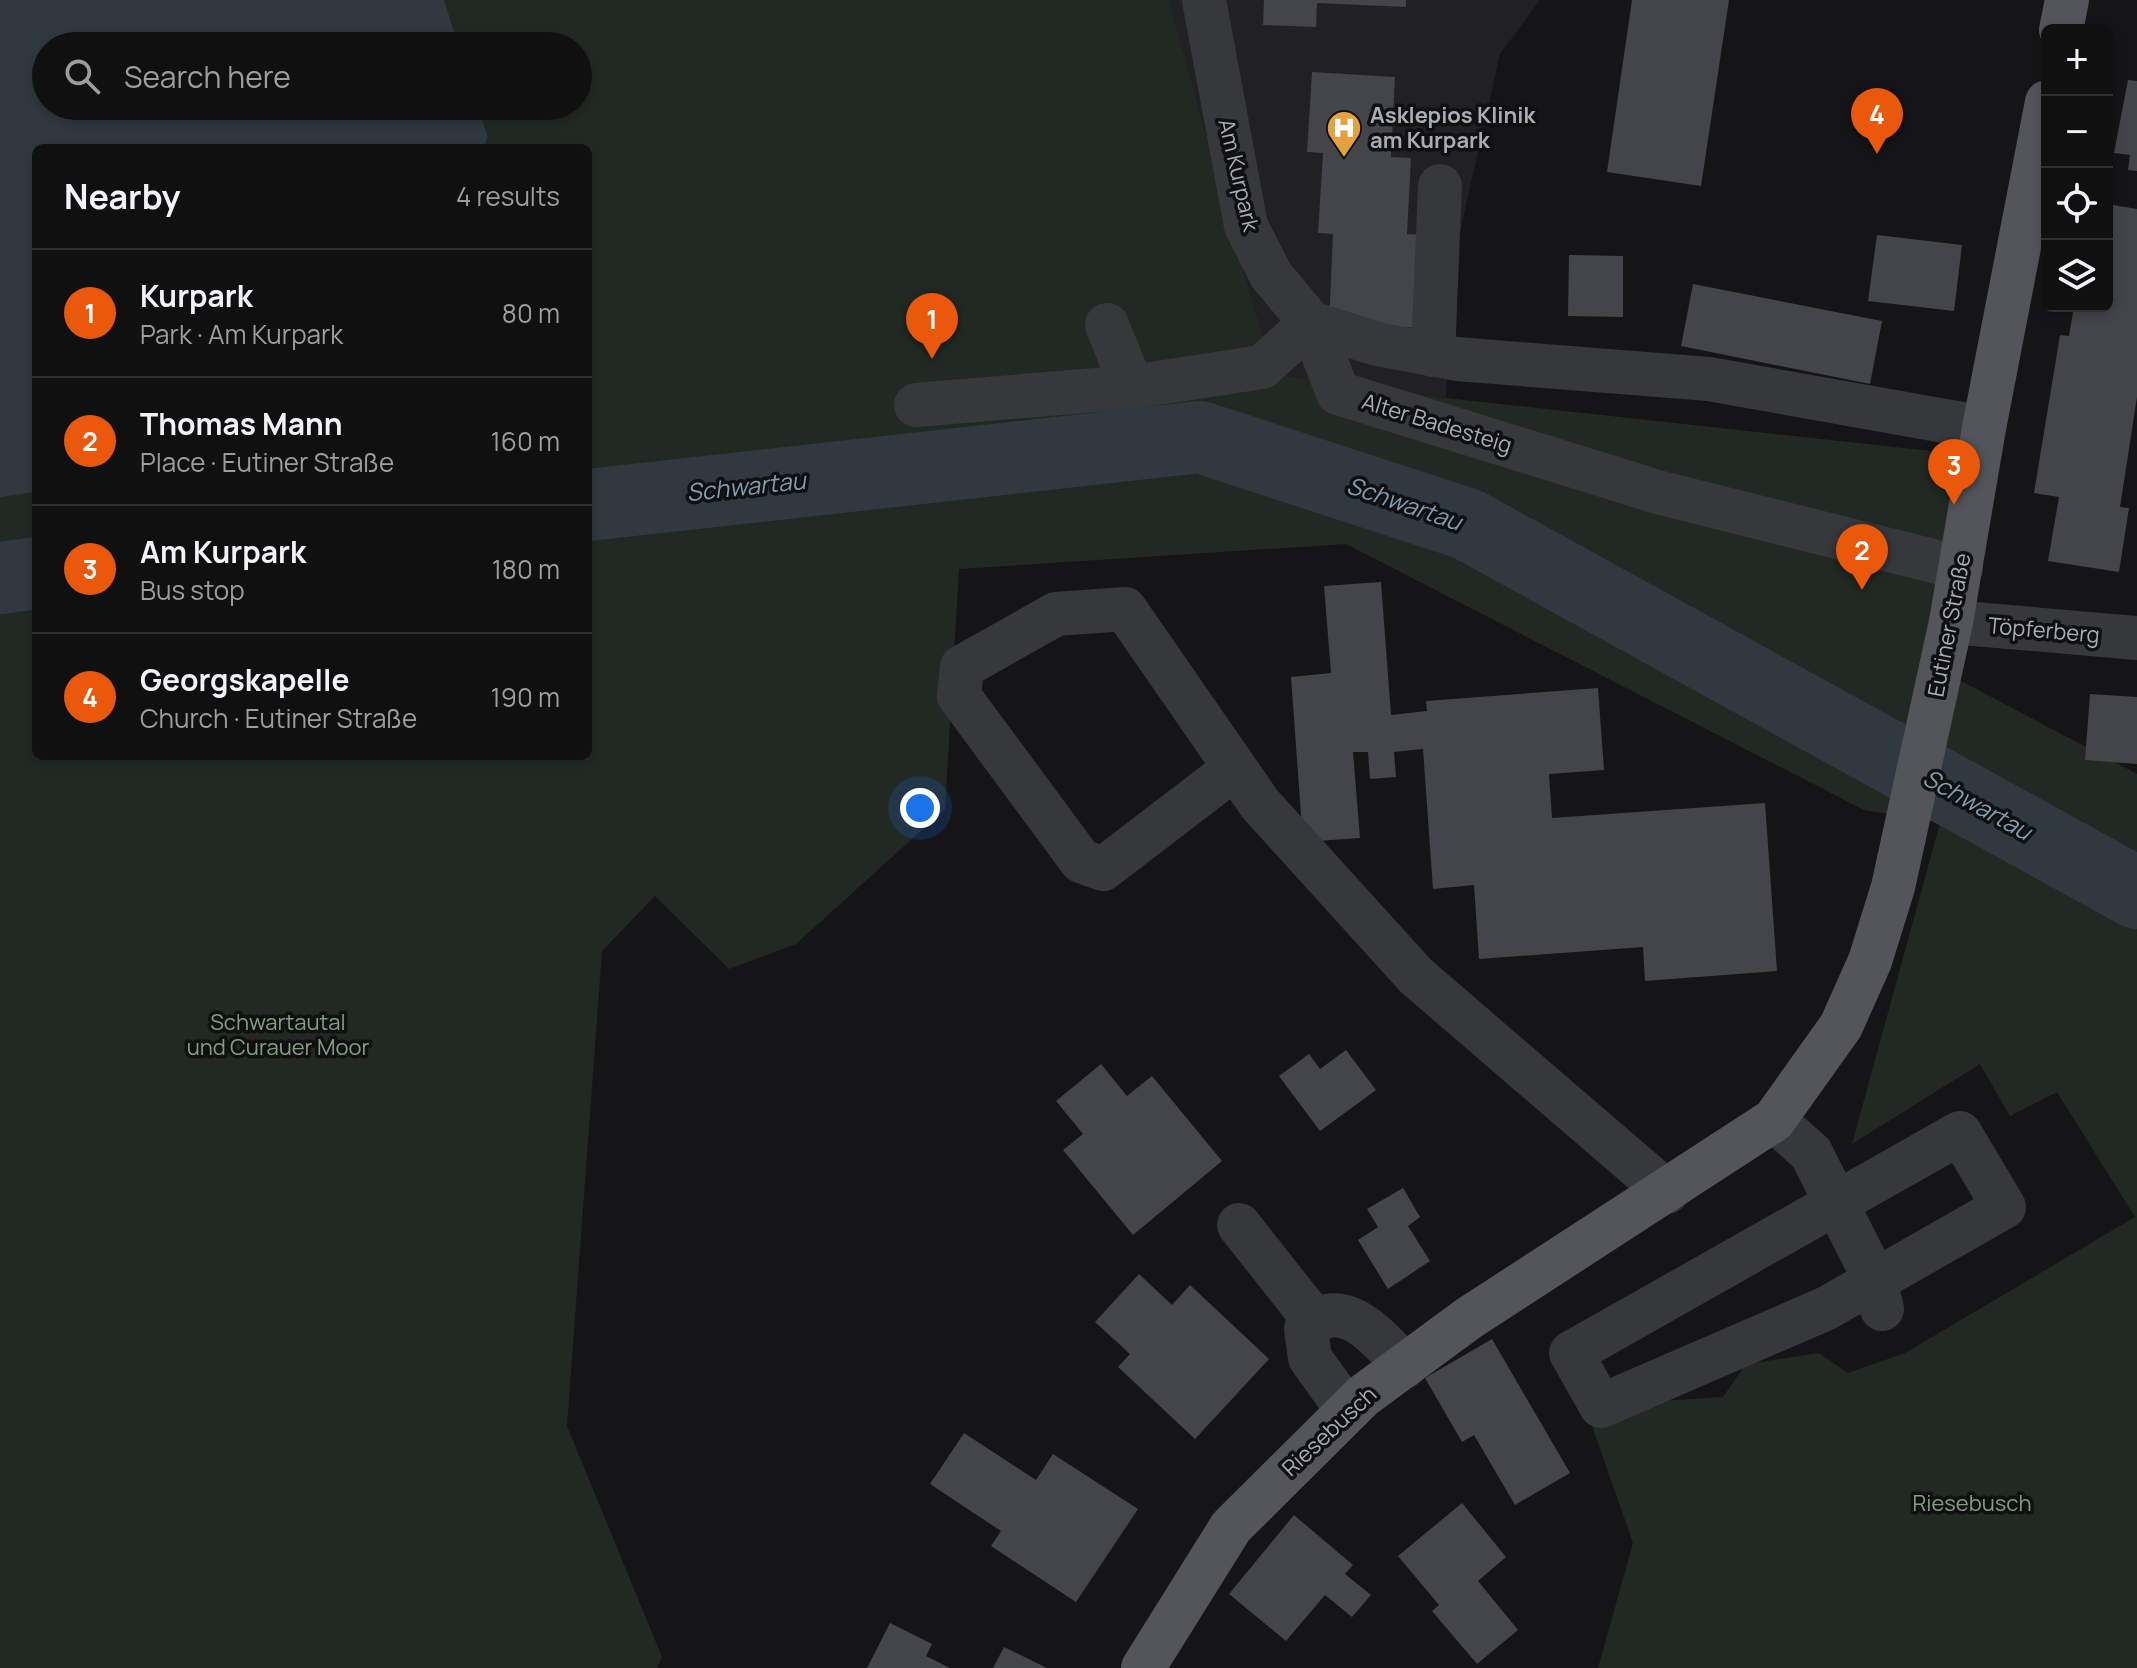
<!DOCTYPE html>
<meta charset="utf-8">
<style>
:root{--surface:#101011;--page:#19191a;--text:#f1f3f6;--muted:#9c9d9f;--line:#303031;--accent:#ea580c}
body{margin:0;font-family:Manrope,sans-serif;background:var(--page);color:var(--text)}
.controls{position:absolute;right:24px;top:24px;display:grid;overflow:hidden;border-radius:12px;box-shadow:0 4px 12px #0003}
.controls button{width:72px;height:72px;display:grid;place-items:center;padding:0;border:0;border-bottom:2px solid var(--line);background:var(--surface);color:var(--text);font:40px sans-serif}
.you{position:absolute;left:920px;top:808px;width:28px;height:28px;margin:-20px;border:6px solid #fff;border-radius:50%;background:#1a73e8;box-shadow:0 0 0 12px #1a73e833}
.badge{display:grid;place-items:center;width:52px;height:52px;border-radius:50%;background:var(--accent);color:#fff;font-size:26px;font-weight:700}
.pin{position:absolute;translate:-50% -66px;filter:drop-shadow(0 2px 4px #0008)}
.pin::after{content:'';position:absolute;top:42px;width:28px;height:24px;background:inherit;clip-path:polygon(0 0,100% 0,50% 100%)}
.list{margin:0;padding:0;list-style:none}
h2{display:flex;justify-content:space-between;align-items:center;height:104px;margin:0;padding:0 32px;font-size:34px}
h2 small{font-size:26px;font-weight:400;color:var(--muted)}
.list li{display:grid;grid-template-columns:52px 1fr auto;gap:24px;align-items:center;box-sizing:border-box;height:128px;padding:0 32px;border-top:2px solid var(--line)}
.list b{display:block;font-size:30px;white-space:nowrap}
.list p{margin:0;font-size:26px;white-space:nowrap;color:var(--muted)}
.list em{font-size:26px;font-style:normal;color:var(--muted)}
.icon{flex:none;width:44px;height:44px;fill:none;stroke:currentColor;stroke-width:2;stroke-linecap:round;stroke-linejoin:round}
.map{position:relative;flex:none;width:2137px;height:1668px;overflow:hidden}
.search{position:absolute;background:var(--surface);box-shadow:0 4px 12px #0003;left:32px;top:32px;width:560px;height:88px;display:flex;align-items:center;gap:20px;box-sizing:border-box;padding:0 28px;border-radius:44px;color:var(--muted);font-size:30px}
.panel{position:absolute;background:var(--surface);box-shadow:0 4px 12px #0003;left:32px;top:144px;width:560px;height:616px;border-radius:12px}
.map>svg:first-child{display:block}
.built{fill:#212124}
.green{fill:#222922}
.water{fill:#2f393f}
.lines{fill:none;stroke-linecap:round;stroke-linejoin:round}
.river{stroke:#2f393f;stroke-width:72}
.building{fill:#44454a}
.minor{stroke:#36383c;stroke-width:44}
.major{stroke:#53555a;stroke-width:44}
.labels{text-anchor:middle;stroke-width:7;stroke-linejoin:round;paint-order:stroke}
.poi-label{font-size:22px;font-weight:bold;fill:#a8adb6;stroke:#101012;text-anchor:start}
.street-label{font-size:22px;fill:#a8adb6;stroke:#101012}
.park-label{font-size:22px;fill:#81a080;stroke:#101012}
.water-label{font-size:24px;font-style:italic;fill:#819daf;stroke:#101012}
</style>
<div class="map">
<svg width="2137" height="1668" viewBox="0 0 2137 1668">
<rect width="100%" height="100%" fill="#151517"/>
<!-- built -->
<path class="built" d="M 1169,0 L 1540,0 L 1500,54 L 1453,263 L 1446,398 L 1288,376 L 1265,341 L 1249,290 Z"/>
<!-- green -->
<path class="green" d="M 444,0 L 1169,0 L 1249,290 L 1265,341 L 1288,376 L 1446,398 L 1986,457 L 1948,674 L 2137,774 L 2137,1668 L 1598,1668 L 1633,1543 L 1585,1406 L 1723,1397 L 1746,1364 L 1819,1353 L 1848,1373 L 1905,1353 L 2135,1217 L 2057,1092 L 2010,1116 L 1980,1064 L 1852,1144 L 1940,823 L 1864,810 L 1346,544 L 959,569 L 945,809 L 796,944 L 729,969 L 655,896 L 602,951 L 567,1426 L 662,1657 L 657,1668 L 0,1668 L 0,473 L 36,469 L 36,756 L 588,756 L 588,148 L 483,148 L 488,137 L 478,106 L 578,106 L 578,46 L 459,46 Z"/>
<!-- water -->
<path class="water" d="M 0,0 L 444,0 L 459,46 L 46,46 L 46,106 L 478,106 L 488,137 L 483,148 L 36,148 L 36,492 L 0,497 Z"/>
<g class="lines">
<!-- river -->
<g class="river">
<path d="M 588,505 L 1200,437 L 1467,524 L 2137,893"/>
<path d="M 0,578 L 36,573"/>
</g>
</g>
<!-- building -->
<g class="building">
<path d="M 1264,0 L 1406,0 L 1406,7 L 1317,3 L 1316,27 L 1263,25 Z"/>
<path d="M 1632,0 L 1729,0 L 1701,186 L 1607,172 Z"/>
<path d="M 1312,72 L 1395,77 L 1391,157 L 1411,158 L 1407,234 L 1430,235 L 1425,328 L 1329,324 L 1333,234 L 1318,233 L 1323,153 L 1307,152 Z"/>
<path d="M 2128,80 L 2137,81 L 2137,171 L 2128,170 L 2130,155 L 2114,153 Z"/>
<path d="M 2107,204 L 2137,209 L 2137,397 L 2120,507 L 2129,508 L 2119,572 L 2048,561 L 2059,497 L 2034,493 L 2060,335 L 2069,336 L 2074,306 L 2107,306 Z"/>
<path d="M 1877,235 L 1962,245 L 1954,311 L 1868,301 Z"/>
<path d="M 1569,255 L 1623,256 L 1623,317 L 1568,316 Z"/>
<path d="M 1693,284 L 1882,321 L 1870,384 L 1681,346 Z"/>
<path d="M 1381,582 L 1391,715 L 1427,711 L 1426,701 L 1598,688 L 1604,770 L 1549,774 L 1552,818 L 1765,803 L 1777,971 L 1645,981 L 1643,947 L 1479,959 L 1474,885 L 1433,889 L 1423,749 L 1394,752 L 1396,777 L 1370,779 L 1368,752 L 1353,752 L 1360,838 L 1303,842 L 1291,677 L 1331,673 L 1324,586 Z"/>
<path d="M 2090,694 L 2137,697 L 2137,764 L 2085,760 Z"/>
<path d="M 1346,1050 L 1376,1090 L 1320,1131 L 1279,1076 L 1309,1054 L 1320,1069 Z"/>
<path d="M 1101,1064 L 1127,1096 L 1152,1076 L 1222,1161 L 1133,1235 L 1063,1150 L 1083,1134 L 1056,1101 Z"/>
<path d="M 1403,1188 L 1420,1217 L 1408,1226 L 1430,1261 L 1388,1289 L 1358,1240 L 1378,1227 L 1367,1209 Z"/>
<path d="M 1139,1274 L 1172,1305 L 1190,1285 L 1269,1359 L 1195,1439 L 1118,1367 L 1130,1354 L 1095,1322 Z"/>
<path d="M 1492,1339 L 1570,1473 L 1515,1505 L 1474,1435 L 1462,1442 L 1425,1378 Z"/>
<path d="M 964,1433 L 1036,1480 L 1053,1454 L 1138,1509 L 1076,1602 L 991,1546 L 1001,1531 L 930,1484 Z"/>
<path d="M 1462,1503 L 1506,1557 L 1478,1581 L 1518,1630 L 1477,1664 L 1432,1611 L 1439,1605 L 1398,1556 Z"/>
<path d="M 1294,1515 L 1353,1565 L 1345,1574 L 1371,1595 L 1352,1617 L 1325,1595 L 1286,1641 L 1229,1594 Z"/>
<path d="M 890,1623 L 932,1644 L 926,1656 L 950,1668 L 867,1668 Z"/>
<path d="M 1004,1647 L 1047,1668 L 993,1668 Z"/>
</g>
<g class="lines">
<!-- minor -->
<g class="minor">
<path d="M 1204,0 L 1246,226 L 1271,275 L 1311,323 L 1377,344 L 1457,359 L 1709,379 L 1984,428"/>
<path d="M 1107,325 L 1132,387"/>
<path d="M 1433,355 L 1440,186"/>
<path d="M 916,405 L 1132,387 L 1262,367 L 1311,323 L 1338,393 L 1661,493 L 1961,568"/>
<path d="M 1951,622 L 2137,638"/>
<path d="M 1235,768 L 1103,869 L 1081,861 L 959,696 L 962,667 L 1056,614 L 1125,609 L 1260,804 L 1416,976 L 1667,1192"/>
<path d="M 1774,1120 L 1811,1153 L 1875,1280 L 1882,1309"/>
<path d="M 1960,1133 L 2004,1207 L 1827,1308 L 1601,1406 L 1571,1353 Z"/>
<path d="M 1239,1225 L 1314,1320"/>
<path d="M 1348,1411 L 1310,1358 L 1306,1329 C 1342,1292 1380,1339 1405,1366"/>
</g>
<!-- major -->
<g class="major">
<path d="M 2061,30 L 2067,0"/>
<path d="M 1143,1668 L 1231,1527 L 1363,1396 L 1469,1318 L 1774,1120 L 1841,1026 L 1870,961 L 1893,887 L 1951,622 L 1984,428 L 2047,102"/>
</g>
</g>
<!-- icons -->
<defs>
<symbol id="hospital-pin" viewBox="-11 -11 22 30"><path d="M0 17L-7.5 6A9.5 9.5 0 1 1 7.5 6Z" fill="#e5a03f" stroke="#101012"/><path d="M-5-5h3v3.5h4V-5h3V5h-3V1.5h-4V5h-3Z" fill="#fff"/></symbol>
</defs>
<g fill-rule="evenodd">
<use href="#hospital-pin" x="1324" y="108" width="40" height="54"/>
</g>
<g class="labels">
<!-- poi labels -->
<g class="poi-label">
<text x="1370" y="123">Asklepios Klinik<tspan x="1370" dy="25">am Kurpark</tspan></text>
</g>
<!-- street labels -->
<g class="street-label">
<text transform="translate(1239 175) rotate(77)" y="8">Am Kurpark</text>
<text transform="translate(1437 423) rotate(17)" y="8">Alter Badesteig</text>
<text transform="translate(1949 625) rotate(-79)" y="8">Eutiner Straße</text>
<text transform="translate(2044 630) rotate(5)" y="8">Töpferberg</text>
<text transform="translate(1329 1431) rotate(-43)" y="8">Riesebusch</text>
</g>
<!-- park labels -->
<g class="park-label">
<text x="278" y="1030">Schwartautal<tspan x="278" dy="25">und Curauer Moor</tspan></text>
<text x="1972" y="1511">Riesebusch</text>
</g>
<!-- water labels -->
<g class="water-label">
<text transform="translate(746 487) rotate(-6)" y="8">Schwartau</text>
<text transform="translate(1404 504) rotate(19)" y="8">Schwartau</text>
<text transform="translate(1977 805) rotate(29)" y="8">Schwartau</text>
</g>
</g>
</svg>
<div class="controls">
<button>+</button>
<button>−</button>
<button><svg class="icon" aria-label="locate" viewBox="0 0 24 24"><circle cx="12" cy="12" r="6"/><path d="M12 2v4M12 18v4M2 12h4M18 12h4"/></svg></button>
<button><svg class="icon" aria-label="layers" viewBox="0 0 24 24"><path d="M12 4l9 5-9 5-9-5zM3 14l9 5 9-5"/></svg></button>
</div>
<div class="you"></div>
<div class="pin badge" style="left:932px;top:359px">1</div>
<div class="pin badge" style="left:1862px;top:590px">2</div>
<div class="pin badge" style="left:1954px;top:505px">3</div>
<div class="pin badge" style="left:1877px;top:154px">4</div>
<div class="search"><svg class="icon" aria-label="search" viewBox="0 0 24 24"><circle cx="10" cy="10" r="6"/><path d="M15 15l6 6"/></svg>Search here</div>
<section class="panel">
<h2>Nearby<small>4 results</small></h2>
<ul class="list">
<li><span class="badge">1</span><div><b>Kurpark</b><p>Park · Am Kurpark</p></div><em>80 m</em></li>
<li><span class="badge">2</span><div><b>Thomas Mann</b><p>Place · Eutiner Straße</p></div><em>160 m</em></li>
<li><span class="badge">3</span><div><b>Am Kurpark</b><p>Bus stop</p></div><em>180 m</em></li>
<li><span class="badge">4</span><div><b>Georgskapelle</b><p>Church · Eutiner Straße</p></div><em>190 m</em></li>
</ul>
</section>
</div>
